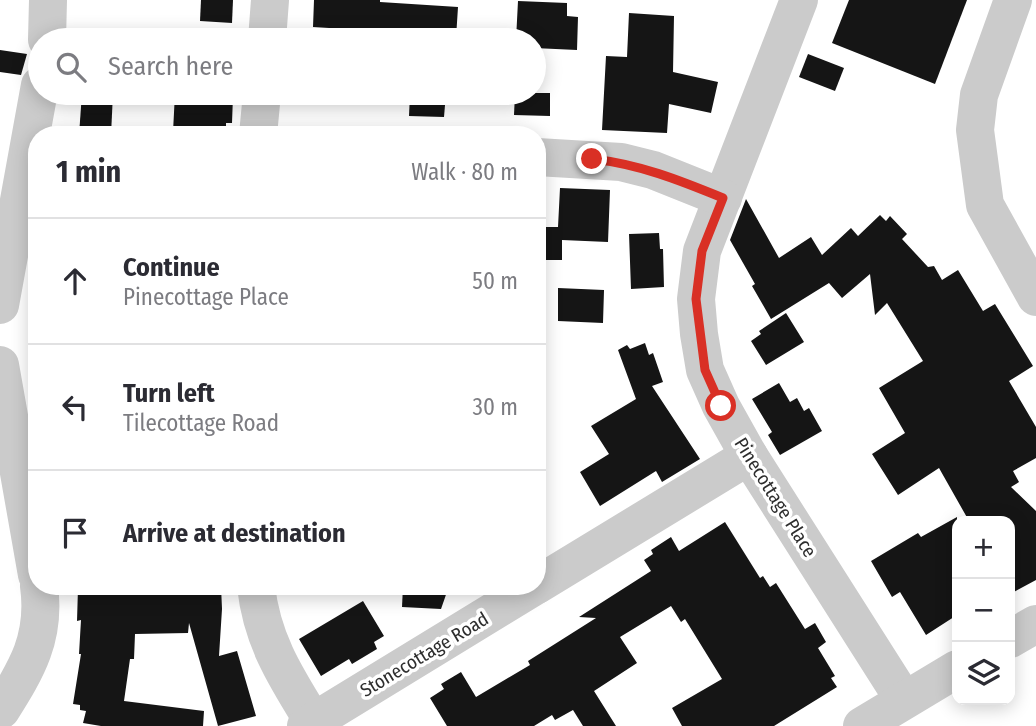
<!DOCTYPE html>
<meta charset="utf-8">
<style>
:root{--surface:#fff;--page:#f7f7f7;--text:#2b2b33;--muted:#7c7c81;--line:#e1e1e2}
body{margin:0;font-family:"Fira Sans Condensed",sans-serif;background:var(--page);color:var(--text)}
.controls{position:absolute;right:21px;bottom:21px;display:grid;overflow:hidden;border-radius:14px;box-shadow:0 4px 18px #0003}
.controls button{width:63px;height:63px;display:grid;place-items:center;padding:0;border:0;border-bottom:2px solid var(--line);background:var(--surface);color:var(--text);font:35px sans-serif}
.stop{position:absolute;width:21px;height:21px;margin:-16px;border:5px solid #d93025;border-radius:50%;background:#fff}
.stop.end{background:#d93025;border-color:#fff;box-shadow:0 2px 7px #0008}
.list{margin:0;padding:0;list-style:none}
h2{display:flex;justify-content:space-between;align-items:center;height:91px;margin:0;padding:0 28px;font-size:30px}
h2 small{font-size:23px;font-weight:400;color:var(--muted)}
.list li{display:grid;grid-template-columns:46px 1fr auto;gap:21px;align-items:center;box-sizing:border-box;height:126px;padding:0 28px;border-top:2px solid var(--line)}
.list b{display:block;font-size:26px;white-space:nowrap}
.list p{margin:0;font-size:23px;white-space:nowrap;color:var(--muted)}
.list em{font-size:23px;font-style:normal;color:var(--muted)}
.icon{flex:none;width:38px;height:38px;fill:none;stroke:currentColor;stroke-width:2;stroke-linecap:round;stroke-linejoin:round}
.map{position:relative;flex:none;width:1036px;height:726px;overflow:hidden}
.search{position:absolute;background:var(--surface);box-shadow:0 4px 18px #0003;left:28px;top:28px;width:518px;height:77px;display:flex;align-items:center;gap:18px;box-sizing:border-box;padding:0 24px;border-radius:38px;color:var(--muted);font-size:26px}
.panel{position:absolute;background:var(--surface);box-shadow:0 4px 18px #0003;left:28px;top:126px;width:518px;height:469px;border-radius:28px}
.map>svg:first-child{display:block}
.building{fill:#151515}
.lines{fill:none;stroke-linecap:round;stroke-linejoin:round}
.minor{stroke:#cbcbcb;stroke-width:38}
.route{stroke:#d93025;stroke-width:9}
.labels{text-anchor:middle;stroke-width:7;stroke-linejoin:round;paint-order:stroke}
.street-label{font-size:19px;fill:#2e2e2e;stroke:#fff}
</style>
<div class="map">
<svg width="1036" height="726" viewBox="0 0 1036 726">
<rect width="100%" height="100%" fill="#fff"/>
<!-- building -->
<g class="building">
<path d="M 201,0 L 233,0 L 232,23 L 200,21 Z"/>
<path d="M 314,0 L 380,0 L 380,2 L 458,7 L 456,38 L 378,33 L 378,40 L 345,40 L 345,29 L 313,27 Z"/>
<path d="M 849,0 L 967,0 L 935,84 L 832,43 Z"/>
<path d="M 518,1 L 567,3 L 567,16 L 578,17 L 577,50 L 534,48 L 534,40 L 516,40 Z"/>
<path d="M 629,13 L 674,16 L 673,72 L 718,82 L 711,113 L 669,104 L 667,133 L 602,130 L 606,56 L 627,57 Z"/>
<path d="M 0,50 L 27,54 L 21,75 L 0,72 Z"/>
<path d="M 808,54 L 844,68 L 835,91 L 799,77 Z"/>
<path d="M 82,93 L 113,93 L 111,135 L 79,135 Z"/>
<path d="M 175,93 L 219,93 L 219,95 L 233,96 L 232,123 L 226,123 L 226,134 L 173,132 Z"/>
<path d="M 410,93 L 446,93 L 444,117 L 409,116 Z"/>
<path d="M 515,93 L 550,93 L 550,116 L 514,115 Z"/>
<path d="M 560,188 L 610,190 L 608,242 L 562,240 L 562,260 L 537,260 L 537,227 L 558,227 Z"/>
<path d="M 746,199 L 779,258 L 811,237 L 822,255 L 851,228 L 858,236 L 880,215 L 886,221 L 890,216 L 907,234 L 902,239 L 928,267 L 934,266 L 942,280 L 958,270 L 983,311 L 995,304 L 1033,366 L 1009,381 L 1036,427 L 1036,458 L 1013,471 L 1019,482 L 1011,487 L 1036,511 L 1036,580 L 1010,594 L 1010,521 L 969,521 L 939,468 L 898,495 L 872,454 L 905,433 L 879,388 L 923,361 L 887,303 L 875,315 L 870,274 L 842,298 L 829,283 L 771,319 L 752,286 L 755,284 L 730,240 Z"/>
<path d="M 659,233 L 660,249 L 663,249 L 664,287 L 631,289 L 629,234 Z"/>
<path d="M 558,288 L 604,290 L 603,323 L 558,321 Z"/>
<path d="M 786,313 L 804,342 L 766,365 L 751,341 L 761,334 L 759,331 Z"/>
<path d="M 645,343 L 649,355 L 653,353 L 663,382 L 652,386 L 700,459 L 662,482 L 656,471 L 600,506 L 580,472 L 609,454 L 591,426 L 636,399 L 618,350 L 627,345 L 630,349 Z"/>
<path d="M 779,383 L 790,402 L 797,398 L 804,411 L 809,408 L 822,431 L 780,455 L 768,435 L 772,432 L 752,399 Z"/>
<path d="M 957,517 L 957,615 L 926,635 L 900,592 L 892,597 L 871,561 L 918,533 L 921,537 Z"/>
<path d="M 725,522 L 760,578 L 763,576 L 770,587 L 776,583 L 805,629 L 815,623 L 826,642 L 818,648 L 835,676 L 831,678 L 837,687 L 774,726 L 682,726 L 672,708 L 722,679 L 685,619 L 681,622 L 671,606 L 620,637 L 637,663 L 594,691 L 616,726 L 583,726 L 573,710 L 555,720 L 552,715 L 534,726 L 447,726 L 430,698 L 444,689 L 441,684 L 461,672 L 476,697 L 530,665 L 528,661 L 596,618 L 579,617 L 651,571 L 644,560 L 653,554 L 651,550 L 671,537 L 679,551 Z"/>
<path d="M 221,586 L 222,609 L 219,656 L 237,651 L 256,716 L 218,726 L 189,623 L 188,633 L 135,634 L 134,659 L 130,659 L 124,701 L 204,711 L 203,726 L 101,726 L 83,723 L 86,711 L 80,710 L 80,705 L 73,704 L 81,654 L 79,654 L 81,620 L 77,621 L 78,588 Z"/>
<path d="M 403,586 L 449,586 L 441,609 L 402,607 Z"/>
<path d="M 363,601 L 384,636 L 374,642 L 377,649 L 352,664 L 349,659 L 321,676 L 299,639 Z"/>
</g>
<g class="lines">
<!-- minor -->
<g class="minor">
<path d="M 799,0 L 702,251 L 696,299 L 699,334 L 705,370 L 721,406 L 749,456 L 904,700"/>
<path d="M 1013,0 L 979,95 L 975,130 L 985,205 L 1036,297"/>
<path d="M 47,40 L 48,0"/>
<path d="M 267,40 L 270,0"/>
<path d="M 258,135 L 262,93"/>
<path d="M 537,157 L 621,162 L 653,170 L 723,198"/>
<path d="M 0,305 L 40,85"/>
<path d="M 0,365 L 37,575"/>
<path d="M 537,585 L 749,456"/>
<path d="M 256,586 C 262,642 287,679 316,726"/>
<path d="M 1010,639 L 1036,624"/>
<path d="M 1,710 C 27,669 46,637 39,586"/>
<path d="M 306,726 L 535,586"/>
<path d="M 862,726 L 957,669"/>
</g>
</g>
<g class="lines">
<!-- route -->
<path class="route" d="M 592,159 C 639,164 679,180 723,198 L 702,251 L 696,299 L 705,370 L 721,406"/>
</g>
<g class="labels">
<!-- street labels -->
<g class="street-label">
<text transform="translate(776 497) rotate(58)" y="7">Pinecottage Place</text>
<text transform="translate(424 654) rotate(-31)" y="7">Stonecottage Road</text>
</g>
</g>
</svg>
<div class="controls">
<button>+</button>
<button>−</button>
<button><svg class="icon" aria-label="layers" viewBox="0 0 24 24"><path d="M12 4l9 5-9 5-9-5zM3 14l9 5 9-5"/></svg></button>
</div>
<div class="stop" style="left:721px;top:406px"></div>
<div class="stop end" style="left:592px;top:159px"></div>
<div class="search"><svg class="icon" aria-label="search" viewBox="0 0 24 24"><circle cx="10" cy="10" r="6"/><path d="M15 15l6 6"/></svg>Search here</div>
<section class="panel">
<h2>1 min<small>Walk · 80 m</small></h2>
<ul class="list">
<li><svg class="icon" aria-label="ahead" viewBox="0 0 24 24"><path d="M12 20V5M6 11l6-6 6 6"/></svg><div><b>Continue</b><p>Pinecottage Place</p></div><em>50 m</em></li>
<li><svg class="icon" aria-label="left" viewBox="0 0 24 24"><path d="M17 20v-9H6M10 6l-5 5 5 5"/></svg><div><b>Turn left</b><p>Tilecottage Road</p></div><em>30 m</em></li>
<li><svg class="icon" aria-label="arrive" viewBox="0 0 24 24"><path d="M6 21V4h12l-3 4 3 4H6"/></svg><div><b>Arrive at destination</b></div></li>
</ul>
</section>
</div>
